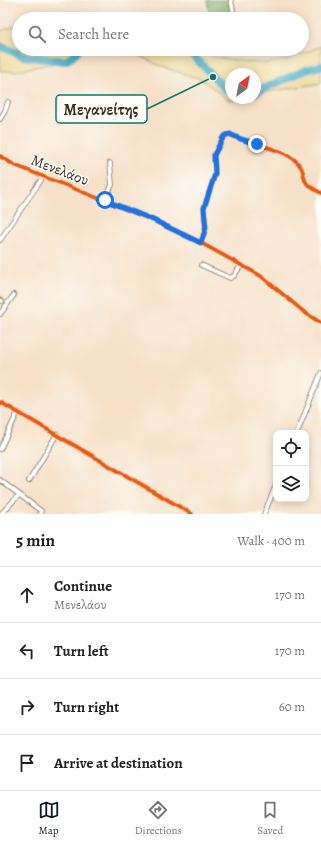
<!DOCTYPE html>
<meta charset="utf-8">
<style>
:root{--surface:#fff;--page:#f2f2f2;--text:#202124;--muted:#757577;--line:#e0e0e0;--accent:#111827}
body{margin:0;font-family:Alegreya,serif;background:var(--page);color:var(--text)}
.controls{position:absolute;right:12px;bottom:12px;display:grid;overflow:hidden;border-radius:8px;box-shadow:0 2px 10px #0003}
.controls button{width:36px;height:36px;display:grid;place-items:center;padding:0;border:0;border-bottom:1px solid var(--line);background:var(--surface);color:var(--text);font:20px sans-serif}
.compass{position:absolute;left:225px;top:68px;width:36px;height:36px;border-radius:50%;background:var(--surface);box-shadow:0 2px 10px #0003;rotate:32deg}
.stop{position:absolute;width:12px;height:12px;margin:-9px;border:3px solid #1a73e8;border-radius:50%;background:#fff}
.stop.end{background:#1a73e8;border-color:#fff;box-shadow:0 1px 4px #0008}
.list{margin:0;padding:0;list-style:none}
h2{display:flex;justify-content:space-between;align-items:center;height:52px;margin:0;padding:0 16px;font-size:17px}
h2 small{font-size:13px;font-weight:400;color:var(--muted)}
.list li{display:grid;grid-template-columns:26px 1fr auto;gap:12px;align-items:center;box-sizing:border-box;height:56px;padding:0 16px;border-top:1px solid var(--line)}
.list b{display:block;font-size:15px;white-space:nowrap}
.list p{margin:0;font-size:13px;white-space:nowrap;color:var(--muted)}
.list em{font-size:13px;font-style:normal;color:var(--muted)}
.icon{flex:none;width:22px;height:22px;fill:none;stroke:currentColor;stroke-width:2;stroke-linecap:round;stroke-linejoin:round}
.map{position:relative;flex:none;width:321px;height:514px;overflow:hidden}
.search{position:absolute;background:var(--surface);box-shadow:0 2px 10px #0003;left:12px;right:12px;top:12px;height:44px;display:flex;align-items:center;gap:10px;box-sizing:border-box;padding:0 14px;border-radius:22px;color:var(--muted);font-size:15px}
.sheet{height:276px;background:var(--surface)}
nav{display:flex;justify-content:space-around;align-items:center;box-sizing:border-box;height:56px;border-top:1px solid var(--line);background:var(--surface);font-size:11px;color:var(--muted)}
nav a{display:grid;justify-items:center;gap:2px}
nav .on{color:var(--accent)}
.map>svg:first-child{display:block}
.forest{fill:#84af67;stroke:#606c42}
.sand{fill:#eeda9e;stroke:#94825e}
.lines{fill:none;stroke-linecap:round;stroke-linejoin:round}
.river{stroke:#44aac4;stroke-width:8}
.minor-casing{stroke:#7c6a5a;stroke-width:5.5}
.minor{stroke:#fff;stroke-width:4}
.cycleway-casing{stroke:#fdfcf7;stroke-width:6}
.cycleway{stroke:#e8590c;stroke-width:4}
.route{stroke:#1a73e8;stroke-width:5}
.labels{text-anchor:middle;stroke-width:3;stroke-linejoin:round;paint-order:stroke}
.street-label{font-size:15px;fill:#3b2a1e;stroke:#fdfcf7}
.leader{fill:none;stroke:#0f766e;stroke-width:1.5}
.callout-dot{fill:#0f766e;stroke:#fdfcf7;stroke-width:1.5}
.callout{fill:#fdfcf7;stroke:#0f766e;stroke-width:1.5}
.callout-label{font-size:16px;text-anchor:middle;font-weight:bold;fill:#3b2a1e}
</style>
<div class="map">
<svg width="321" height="514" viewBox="0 0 321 514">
<rect width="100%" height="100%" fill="#fdfcf7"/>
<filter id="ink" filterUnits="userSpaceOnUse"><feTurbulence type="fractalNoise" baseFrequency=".025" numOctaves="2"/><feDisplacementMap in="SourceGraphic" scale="8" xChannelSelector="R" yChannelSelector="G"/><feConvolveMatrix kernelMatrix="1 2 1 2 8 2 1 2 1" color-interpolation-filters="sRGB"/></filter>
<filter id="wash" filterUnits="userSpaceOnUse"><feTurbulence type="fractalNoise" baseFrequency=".012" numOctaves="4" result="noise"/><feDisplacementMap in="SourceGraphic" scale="16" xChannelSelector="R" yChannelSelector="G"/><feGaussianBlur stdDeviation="0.9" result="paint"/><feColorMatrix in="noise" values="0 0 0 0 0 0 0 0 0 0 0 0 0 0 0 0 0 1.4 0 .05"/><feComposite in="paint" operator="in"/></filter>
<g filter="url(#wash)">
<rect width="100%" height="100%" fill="#f6e1c8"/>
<!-- forest -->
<path class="forest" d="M 207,0 L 230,0 L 233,19 L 210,19 Z"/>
<!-- sand -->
<g class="sand">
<path d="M 79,15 L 101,15 L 132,19 L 36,19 Z"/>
<path d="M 19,25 L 19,49 L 81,49 L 65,61 L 15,71 L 0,71 L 0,31 Z"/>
<path d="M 321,46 L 321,83 L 267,92 L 255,97 L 255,74 L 231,74 L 231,98 L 253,98 L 249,100 L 229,100 L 201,79 L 162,67 L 127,49 L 203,49 L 214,57 L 247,62 L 267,63 L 289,59 Z"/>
</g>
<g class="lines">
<!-- river -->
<g class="river">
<path d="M 0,46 L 23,56 L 65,61 L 72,57 L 79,49"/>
<path d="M 187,49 L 225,89 L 231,92"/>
<path d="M 255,92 L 306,70 L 321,66"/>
</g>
</g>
</g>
<g filter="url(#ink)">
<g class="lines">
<defs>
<g id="minor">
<path d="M 231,0 L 233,10"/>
<path d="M 0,119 L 5,111 L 8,102"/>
<path d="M 0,156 L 14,165 L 151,219 L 201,243 L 261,276 L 304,312 L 321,323"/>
<path d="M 105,200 L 112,185 L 110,163"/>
<path d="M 0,240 L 43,177"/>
<path d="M 201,243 L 205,228 L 204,208 L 215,174 L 214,155 L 222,139 L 227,134 C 232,134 234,137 238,138 C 257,147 283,147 298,163 C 310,177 295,180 321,193"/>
<path d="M 201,265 L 230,278 L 234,276 L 241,265"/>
<path d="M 0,300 L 2,301"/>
<path d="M 0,314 L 14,295"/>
<path d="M 0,402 L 192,514"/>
<path d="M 297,433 L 321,373"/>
<path d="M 0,449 L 18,412"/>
<path d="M 0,480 L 41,511 L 40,514"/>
<path d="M 29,481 L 57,434"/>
<path d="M 1,514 L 19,495"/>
<path d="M 264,514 L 276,485"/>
</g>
</defs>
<!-- minor casing -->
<use href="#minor" class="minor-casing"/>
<!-- minor -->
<use href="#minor" class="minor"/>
<defs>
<g id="cycleway">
<path d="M 0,156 L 14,165 L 151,219 L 201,243 L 261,276 L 304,312 L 321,323"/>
<path d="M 201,243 L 205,228 L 204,208 L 215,174 L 214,155 L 222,139 L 227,134 C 232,134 234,137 238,138 C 257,147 283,147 298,163 C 310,177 295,180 321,193"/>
<path d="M 0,402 L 192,514"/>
</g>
</defs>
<!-- cycleway casing -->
<use href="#cycleway" class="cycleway-casing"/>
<!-- cycleway -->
<use href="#cycleway" class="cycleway"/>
</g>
</g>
<g class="lines" filter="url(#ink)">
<!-- route -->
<path class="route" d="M 105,200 L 151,219 L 201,243 L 206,228 L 204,208 L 215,174 L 214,155 L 224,136 L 230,134 L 238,138 L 257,144"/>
</g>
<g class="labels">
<!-- street labels -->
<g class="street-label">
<text transform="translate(60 170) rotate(21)" y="5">Μενελάου</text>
</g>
</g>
<!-- callouts -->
<path class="leader" d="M213 77L147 109"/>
<circle class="callout-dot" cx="213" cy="77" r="4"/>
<rect class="callout" x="56" y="95" width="91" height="28" rx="4"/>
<g class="callout-label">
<text x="101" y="115">Μεγανείτης</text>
</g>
</svg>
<div class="controls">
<button><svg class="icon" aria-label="locate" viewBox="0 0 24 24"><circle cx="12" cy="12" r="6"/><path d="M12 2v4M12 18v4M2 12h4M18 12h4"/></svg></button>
<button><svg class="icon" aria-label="layers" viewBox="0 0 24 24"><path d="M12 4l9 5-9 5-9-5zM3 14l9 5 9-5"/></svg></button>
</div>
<svg class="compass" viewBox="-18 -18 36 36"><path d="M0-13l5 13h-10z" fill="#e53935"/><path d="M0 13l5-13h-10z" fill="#757577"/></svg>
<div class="stop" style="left:105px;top:200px"></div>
<div class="stop end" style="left:257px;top:144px"></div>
<div class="search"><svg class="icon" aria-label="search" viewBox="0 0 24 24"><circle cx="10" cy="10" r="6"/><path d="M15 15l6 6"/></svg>Search here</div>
</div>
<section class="sheet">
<h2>5 min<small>Walk · 400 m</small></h2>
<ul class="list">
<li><svg class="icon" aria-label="ahead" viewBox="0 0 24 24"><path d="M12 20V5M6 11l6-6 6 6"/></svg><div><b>Continue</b><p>Μενελάου</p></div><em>170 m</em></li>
<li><svg class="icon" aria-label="left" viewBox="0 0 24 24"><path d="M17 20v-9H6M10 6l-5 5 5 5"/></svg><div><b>Turn left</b></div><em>170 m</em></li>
<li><svg class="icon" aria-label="right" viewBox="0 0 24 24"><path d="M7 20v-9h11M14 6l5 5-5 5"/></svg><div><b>Turn right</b></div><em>60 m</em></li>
<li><svg class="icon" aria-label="arrive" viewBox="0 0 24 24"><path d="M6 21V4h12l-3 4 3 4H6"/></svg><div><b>Arrive at destination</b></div></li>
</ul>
</section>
<nav>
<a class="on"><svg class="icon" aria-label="map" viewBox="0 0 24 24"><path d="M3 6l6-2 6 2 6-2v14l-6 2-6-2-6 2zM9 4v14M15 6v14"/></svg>Map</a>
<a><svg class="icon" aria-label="directions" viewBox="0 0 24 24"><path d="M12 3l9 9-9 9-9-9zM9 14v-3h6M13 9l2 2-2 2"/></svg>Directions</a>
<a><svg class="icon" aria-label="saved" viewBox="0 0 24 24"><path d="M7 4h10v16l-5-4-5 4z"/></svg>Saved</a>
</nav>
